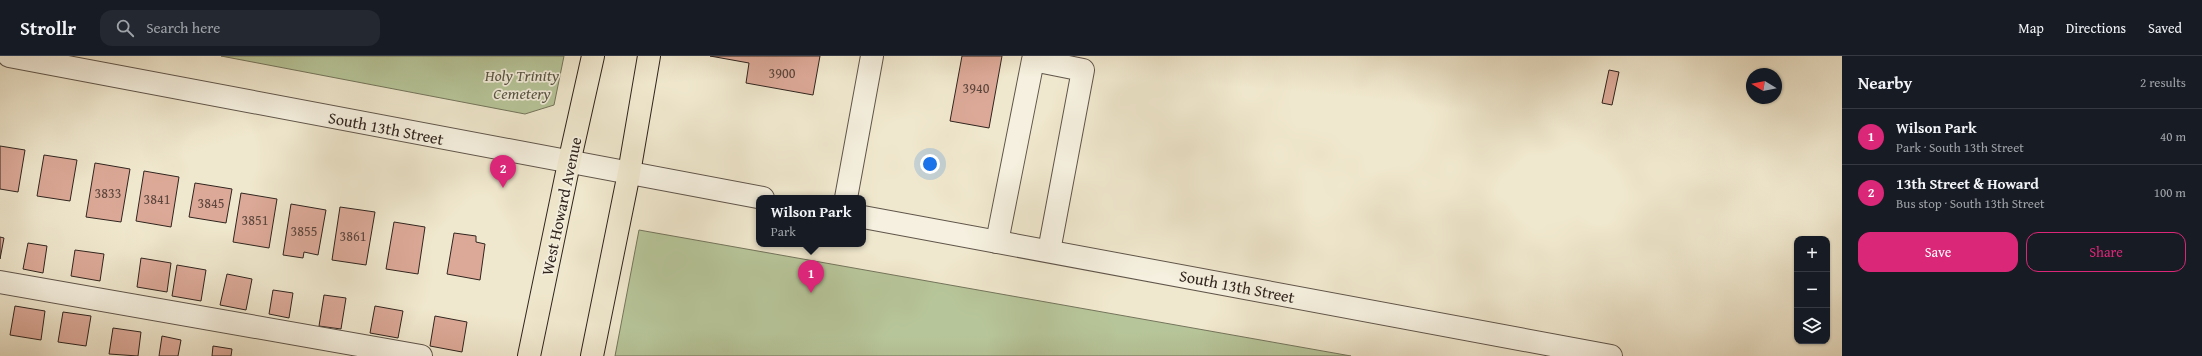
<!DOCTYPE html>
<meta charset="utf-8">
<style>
:root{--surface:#171b24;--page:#242831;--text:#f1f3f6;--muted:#9ea1a6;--line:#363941;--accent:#db2777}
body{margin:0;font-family:"Gentium Book Plus",serif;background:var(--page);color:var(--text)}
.controls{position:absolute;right:12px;bottom:12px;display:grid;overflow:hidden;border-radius:8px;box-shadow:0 1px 3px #0004}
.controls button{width:36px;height:36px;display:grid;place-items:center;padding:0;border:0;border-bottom:1px solid var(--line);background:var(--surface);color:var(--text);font:20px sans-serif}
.compass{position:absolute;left:1746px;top:12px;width:36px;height:36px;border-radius:50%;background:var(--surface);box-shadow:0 1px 3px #0004;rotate:280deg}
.you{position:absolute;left:930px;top:108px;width:14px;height:14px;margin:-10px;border:3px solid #fff;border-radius:50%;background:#1a73e8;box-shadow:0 0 0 6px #1a73e833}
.badge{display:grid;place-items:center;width:26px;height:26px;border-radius:50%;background:var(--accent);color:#fff;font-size:13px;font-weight:700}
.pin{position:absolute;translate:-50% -33px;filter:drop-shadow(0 1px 2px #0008)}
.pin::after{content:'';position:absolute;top:21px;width:14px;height:12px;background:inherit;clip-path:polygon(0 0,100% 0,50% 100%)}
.popup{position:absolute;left:756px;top:139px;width:110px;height:52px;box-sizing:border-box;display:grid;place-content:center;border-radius:8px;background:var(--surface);filter:drop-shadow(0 1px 3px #0005);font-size:13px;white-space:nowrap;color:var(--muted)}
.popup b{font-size:15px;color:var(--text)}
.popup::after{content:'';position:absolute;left:50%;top:100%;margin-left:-8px;border:8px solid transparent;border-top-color:var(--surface)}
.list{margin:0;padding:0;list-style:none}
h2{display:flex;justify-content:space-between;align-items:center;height:52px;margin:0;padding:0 16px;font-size:17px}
h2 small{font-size:13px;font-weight:400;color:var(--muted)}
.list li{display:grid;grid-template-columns:26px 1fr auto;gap:12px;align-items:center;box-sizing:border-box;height:56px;padding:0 16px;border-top:1px solid var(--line)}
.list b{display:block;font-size:15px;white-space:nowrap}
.list p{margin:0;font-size:13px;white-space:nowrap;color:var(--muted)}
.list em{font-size:13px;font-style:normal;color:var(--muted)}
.actions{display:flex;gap:8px;padding:12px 16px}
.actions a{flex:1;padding:9px 0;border:1px solid var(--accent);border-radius:12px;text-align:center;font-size:14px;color:var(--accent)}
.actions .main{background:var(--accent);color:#fff}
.icon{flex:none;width:22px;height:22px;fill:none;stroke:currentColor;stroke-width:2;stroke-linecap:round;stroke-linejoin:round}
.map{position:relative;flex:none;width:1842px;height:300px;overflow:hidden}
header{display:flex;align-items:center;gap:24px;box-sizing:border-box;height:56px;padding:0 20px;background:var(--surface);border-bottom:1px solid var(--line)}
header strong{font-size:19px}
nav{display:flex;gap:22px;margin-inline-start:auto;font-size:14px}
.search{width:280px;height:36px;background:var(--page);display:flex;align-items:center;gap:10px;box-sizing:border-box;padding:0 14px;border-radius:12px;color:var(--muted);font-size:15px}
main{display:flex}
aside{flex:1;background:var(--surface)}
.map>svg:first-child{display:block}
.green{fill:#b7c69a;stroke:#74755c}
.building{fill:#dca998;stroke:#30241e}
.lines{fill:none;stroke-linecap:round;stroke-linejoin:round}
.minor-casing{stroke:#60554a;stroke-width:24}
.major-casing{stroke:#30241e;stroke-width:24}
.minor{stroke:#f5f0df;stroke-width:22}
.major{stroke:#f0e8ce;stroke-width:22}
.labels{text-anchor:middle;stroke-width:3.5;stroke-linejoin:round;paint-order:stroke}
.number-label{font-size:14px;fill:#5b453c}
.park-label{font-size:16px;font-style:italic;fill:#585543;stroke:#f5f0df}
.street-label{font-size:16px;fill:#30241e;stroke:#f5f0df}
</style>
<header>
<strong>Strollr</strong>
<div class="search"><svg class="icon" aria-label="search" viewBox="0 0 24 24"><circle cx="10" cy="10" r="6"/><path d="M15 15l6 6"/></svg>Search here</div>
<nav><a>Map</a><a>Directions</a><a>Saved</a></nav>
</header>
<main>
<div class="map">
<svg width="1842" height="300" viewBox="0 0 1842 300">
<rect width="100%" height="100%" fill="#f0e8ce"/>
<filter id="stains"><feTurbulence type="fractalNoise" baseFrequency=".005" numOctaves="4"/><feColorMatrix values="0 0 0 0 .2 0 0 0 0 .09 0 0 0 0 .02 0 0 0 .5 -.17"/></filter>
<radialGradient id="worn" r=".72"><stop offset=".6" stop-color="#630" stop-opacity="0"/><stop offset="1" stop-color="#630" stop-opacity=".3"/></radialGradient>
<!-- green -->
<g class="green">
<path d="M 221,0 L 564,0 L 554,49 L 525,58 Z"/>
<path d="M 639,174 L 1351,300 L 615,300 Z"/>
</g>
<!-- building -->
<g class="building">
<path d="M 710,0 L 820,0 L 813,39 L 746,27 L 749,7 Z"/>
<path d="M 962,0 L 1002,0 L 989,72 L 950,65 Z"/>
<path d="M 1609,14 L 1619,16 L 1612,49 L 1602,47 Z"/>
<path d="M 0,90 L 25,94 L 18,136 L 0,133 Z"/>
<path d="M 44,99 L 77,104 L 70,145 L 37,140 Z"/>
<path d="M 95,107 L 130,113 L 121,166 L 86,161 Z"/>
<path d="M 144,115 L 179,121 L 171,171 L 136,165 Z"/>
<path d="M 195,127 L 232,133 L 226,167 L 189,161 Z"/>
<path d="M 241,137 L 277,143 L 269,192 L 233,186 Z"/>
<path d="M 291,148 L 326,154 L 318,199 L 304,196 L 303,202 L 283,199 Z"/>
<path d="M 340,151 L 375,156 L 366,209 L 332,204 Z"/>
<path d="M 394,166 L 425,171 L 418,218 L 386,213 Z"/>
<path d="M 454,177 L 476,180 L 476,186 L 485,188 L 480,224 L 447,218 Z"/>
<path d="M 0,181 L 4,182 L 0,203 Z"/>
<path d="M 28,187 L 47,190 L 43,217 L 23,213 Z"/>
<path d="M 75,194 L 104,198 L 100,225 L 71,220 Z"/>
<path d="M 141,202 L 171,207 L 167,236 L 137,231 Z"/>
<path d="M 177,209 L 206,214 L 201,245 L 172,240 Z"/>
<path d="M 227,218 L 252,223 L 246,254 L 220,249 Z"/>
<path d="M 273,234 L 293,237 L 289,262 L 269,258 Z"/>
<path d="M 324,239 L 346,242 L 341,273 L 319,270 Z"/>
<path d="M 15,250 L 45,255 L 41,284 L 10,279 Z"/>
<path d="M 375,250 L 403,255 L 398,282 L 370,277 Z"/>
<path d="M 63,256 L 91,260 L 86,290 L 58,286 Z"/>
<path d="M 435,260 L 467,266 L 462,296 L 430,290 Z"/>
<path d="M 113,272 L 141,276 L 138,300 L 109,298 Z"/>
<path d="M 162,280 L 181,284 L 178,300 L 159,300 Z"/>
<path d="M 213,290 L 232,293 L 231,300 L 212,300 Z"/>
</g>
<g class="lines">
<defs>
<g id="minor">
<path d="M 9,0 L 763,142"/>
<path d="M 846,142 L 872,0"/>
<path d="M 863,161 L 1611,300"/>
<path d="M 997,186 L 1033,4 L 1083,14 L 1049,195"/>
<path d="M 0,226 L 421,300"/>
</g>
<g id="major">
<path d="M 529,300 L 569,107 L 593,0"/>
<path d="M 592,300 L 629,117 L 649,0"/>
</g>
</defs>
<!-- minor casing -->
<use href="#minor" class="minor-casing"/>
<!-- major casing -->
<use href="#major" class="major-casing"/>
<!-- minor -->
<use href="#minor" class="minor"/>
<!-- major -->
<use href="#major" class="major"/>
</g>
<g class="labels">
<!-- number labels -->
<g class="number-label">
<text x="782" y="22">3900</text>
<text x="976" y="37">3940</text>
<text x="108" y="142">3833</text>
<text x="157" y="148">3841</text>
<text x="211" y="152">3845</text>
<text x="255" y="169">3851</text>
<text x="304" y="180">3855</text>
<text x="353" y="185">3861</text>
</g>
<!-- park labels -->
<g class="park-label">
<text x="522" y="25">Holy Trinity<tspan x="522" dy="18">Cemetery</tspan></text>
</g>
<!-- street labels -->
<g class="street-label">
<text transform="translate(386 72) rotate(11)" y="6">South 13th Street</text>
<text transform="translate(561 150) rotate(-78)" y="6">West Howard Avenue</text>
<text transform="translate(1237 230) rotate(11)" y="6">South 13th Street</text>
</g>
</g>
<rect width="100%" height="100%" filter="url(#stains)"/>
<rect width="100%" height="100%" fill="url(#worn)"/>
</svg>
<div class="controls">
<button>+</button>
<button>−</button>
<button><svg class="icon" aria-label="layers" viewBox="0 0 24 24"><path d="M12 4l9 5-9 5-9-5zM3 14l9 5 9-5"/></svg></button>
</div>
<svg class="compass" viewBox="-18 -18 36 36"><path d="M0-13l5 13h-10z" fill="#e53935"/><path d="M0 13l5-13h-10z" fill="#9ea1a6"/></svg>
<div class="you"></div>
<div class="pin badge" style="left:811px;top:237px">1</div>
<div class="popup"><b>Wilson Park</b>Park</div>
<div class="pin badge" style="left:503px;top:132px">2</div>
</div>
<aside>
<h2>Nearby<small>2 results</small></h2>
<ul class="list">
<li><span class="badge">1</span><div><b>Wilson Park</b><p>Park · South 13th Street</p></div><em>40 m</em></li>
<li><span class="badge">2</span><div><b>13th Street &amp; Howard</b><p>Bus stop · South 13th Street</p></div><em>100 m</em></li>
</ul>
<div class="actions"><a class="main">Save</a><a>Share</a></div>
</aside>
</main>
